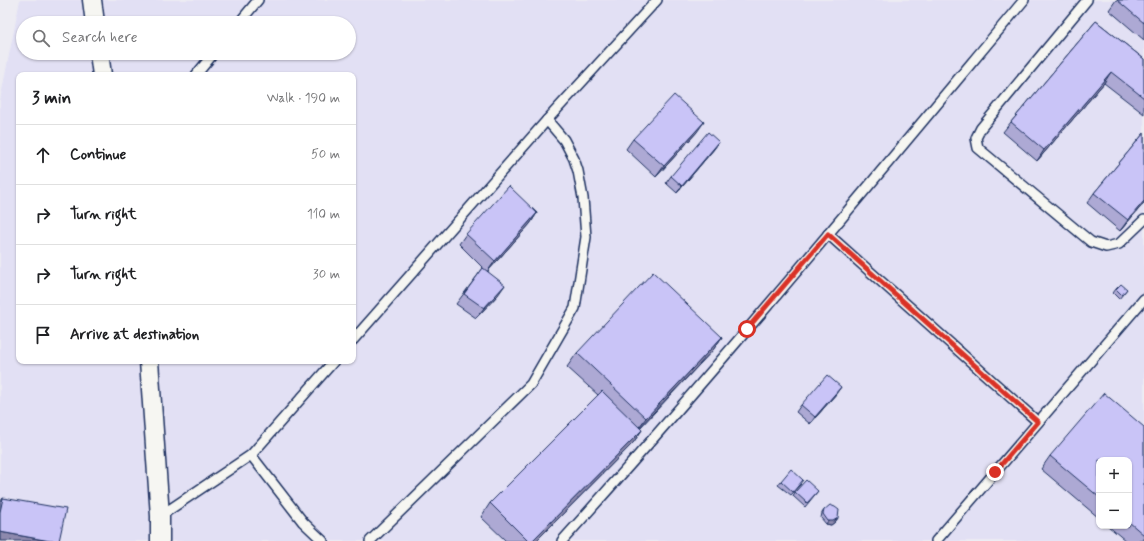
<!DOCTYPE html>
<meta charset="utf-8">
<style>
:root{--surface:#fff;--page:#f2f2f2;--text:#202124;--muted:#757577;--line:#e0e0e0}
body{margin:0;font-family:Mynerve,sans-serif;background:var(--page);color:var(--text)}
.controls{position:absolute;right:12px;bottom:12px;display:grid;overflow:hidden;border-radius:8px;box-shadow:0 1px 3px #0004}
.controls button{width:36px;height:36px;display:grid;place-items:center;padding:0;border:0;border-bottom:1px solid var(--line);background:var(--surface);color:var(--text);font:20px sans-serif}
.stop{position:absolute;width:12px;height:12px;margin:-9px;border:3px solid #d93025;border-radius:50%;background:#fff}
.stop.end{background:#d93025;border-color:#fff;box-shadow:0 1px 4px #0008}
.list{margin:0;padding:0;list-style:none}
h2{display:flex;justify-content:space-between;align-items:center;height:52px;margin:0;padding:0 16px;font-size:17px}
h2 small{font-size:13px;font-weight:400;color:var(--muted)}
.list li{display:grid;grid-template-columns:26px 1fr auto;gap:12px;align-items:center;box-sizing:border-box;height:60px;padding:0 16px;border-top:1px solid var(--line)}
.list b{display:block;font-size:15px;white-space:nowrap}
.list em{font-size:13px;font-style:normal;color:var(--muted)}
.icon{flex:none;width:22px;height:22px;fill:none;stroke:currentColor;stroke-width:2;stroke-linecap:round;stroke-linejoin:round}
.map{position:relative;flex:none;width:1144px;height:541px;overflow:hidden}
.search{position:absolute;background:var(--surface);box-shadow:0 1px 3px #0004;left:16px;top:16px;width:340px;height:44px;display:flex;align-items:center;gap:10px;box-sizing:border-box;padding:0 14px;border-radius:22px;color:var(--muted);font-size:15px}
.panel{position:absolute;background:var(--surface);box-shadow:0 1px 3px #0004;left:16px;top:72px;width:340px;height:292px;border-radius:8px}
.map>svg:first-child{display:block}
.built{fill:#e2e0f4;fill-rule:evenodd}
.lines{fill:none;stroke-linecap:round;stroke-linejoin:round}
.service-casing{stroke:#1b2f5e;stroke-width:12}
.minor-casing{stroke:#1b2f5e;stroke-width:21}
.service{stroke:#f6f6f2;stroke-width:9}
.minor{stroke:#f6f6f2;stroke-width:18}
.wall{fill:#ada9d4;stroke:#1b2f5e}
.shaded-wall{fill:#8d89ad;stroke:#1b2f5e}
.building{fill:#c9c4f7;stroke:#1b2f5e}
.route{stroke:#d93025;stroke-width:5}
</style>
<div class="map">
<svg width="1144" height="541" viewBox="0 0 1144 541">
<rect width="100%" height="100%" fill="#edecf3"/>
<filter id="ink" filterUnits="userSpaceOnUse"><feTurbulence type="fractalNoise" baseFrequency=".025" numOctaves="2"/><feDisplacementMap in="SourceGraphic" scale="8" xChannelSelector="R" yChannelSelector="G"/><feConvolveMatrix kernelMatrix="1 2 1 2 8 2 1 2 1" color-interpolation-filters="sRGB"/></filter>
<g filter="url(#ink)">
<!-- built -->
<path class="built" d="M 20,0 L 1144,0 L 1144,541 L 0,541 L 0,100 ZM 23,23 L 349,23 L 349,53 L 23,53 ZM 19,75 L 353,75 L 353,361 L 19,361 ZM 1099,460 L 1129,460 L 1129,526 L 1099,526 Z"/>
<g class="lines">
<defs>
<g id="service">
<path d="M 1087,0 L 981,128 L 976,138 L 978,148 L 1091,242 L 1106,247 L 1119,244 L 1144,220"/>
<path d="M 239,23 L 258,0"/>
<path d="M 196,75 L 214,53"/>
<path d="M 828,234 L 1038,422"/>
<path d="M 353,340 L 547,120 L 657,0"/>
<path d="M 251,455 L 303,522 L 323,541"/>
<path d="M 160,516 L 251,455 L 334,361"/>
<path d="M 370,541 L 531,384 L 575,308 L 586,237 L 583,198 L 578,171 L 574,159 L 564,140 L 547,120"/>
<path d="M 562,541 C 721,365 872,182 1024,0"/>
<path d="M 936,541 L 1144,299"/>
</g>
<g id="minor">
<path d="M 92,0 L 95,23"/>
<path d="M 99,53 L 102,75"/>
<path d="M 149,361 L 160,516 L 160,541"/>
</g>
</defs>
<!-- service casing -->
<use href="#service" class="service-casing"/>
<!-- minor casing -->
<use href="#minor" class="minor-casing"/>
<!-- service -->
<use href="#service" class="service"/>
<!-- minor -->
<use href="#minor" class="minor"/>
</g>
<!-- wall -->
<g class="wall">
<path d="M 1116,0 L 1144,0 L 1144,40 L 1109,10 Z"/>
<path d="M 1096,21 L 1144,59 L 1144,114 L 1104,83 L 1037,161 L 1003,132 L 1011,122 Z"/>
<path d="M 697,132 L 656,177 L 626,149 L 633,139 Z"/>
<path d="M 1144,133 L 1144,203 L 1120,231 L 1087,203 L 1094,193 Z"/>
<path d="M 719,142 L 714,149 L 677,193 L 666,183 L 671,176 Z"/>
<path d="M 537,213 L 530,224 L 488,271 L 498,295 L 476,318 L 456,304 L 483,268 L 459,244 L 466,234 Z"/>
<path d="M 1116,289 L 1127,289 L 1119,299 L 1113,293 Z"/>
<path d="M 722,337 L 713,350 L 640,428 L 642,430 L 633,443 L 536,541 L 506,541 L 481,517 L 490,503 L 598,395 L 567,367 L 577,353 Z"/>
<path d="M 836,394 L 810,424 L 796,412 L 801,405 Z"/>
<path d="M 1144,427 L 1144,541 L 1126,541 L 1108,526 L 1129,526 L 1129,460 L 1099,460 L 1099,518 L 1041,469 L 1050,456 Z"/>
<path d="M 781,481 L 801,484 L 791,495 L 778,485 Z"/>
<path d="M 818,491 L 805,507 L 793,496 L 795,492 Z"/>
<path d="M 3,498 L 0,541 L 0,502 Z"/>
<path d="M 824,510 L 838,518 L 835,522 L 831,525 L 826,524 L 821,518 L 822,513 Z"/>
</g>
<!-- shaded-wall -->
<g class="shaded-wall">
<path d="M 1111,72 L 1104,83 L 1037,161 L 1044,150 Z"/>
<path d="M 704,122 L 697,132 L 656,177 L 664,166 Z"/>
<path d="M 719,142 L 714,149 L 677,193 L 682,186 Z"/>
<path d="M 1144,201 L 1144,203 L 1120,231 L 1128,220 Z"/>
<path d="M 537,213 L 530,224 L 487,272 L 495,261 Z"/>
<path d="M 505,285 L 498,295 L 476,318 L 484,308 Z"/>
<path d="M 722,337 L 713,350 L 636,431 L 646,418 Z"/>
<path d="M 841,387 L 836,394 L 810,424 L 815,417 Z"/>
<path d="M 642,430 L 633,443 L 536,541 L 532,541 Z"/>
<path d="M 838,518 L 835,522 L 831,525 L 826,524 L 828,521 Z"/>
<path d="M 0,532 L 50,541 L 0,541 Z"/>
</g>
<!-- building -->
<g class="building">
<path d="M 1117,0 L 1144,0 L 1144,23 Z"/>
<path d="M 1096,21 L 1144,59 L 1144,98 L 1111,72 L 1044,150 L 1011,122 Z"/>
<path d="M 674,95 L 704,122 L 664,166 L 633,139 Z"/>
<path d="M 708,132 L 719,142 L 682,186 L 671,176 Z"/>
<path d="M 1144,133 L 1144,201 L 1128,220 L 1094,193 Z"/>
<path d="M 509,186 L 537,213 L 495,261 L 466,234 Z"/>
<path d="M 483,268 L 505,285 L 484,308 L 464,294 Z"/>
<path d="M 653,272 L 722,337 L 646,418 L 577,353 Z"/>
<path d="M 1121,284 L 1127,289 L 1122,295 L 1116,289 Z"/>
<path d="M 827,375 L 841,387 L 815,417 L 801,405 Z"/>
<path d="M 602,391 L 642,430 L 532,541 L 528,541 L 490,503 Z"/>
<path d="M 1104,393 L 1144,427 L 1144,535 L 1129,522 L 1129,460 L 1099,460 L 1099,497 L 1050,456 Z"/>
<path d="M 791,469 L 803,480 L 793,492 L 781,481 Z"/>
<path d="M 806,480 L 818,491 L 807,503 L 795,492 Z"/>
<path d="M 3,498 L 66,509 L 59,541 L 50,541 L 0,532 L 0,512 Z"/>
<path d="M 830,505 L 835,507 L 839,510 L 838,518 L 833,521 L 828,521 L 823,514 L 824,510 Z"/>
</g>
</g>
<g class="lines" filter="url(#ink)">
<!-- route -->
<path class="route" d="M 747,329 L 828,234 L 1038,422 L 995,472"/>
</g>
</svg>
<div class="controls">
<button>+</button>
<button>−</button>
</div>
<div class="stop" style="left:747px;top:329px"></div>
<div class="stop end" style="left:995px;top:472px"></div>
<div class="search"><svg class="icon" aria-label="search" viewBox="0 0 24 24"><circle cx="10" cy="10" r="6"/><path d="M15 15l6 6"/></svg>Search here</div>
<section class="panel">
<h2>3 min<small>Walk · 190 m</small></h2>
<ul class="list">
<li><svg class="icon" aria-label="ahead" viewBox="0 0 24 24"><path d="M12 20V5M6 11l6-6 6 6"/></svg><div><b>Continue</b></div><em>50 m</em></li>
<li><svg class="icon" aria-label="right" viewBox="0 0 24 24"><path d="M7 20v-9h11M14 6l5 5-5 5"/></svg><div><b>Turn right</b></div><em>110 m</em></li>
<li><svg class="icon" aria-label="right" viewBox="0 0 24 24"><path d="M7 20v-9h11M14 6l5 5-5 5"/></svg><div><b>Turn right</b></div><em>30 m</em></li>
<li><svg class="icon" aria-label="arrive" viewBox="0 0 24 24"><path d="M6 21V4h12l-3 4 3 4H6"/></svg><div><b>Arrive at destination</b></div></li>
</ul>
</section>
</div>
